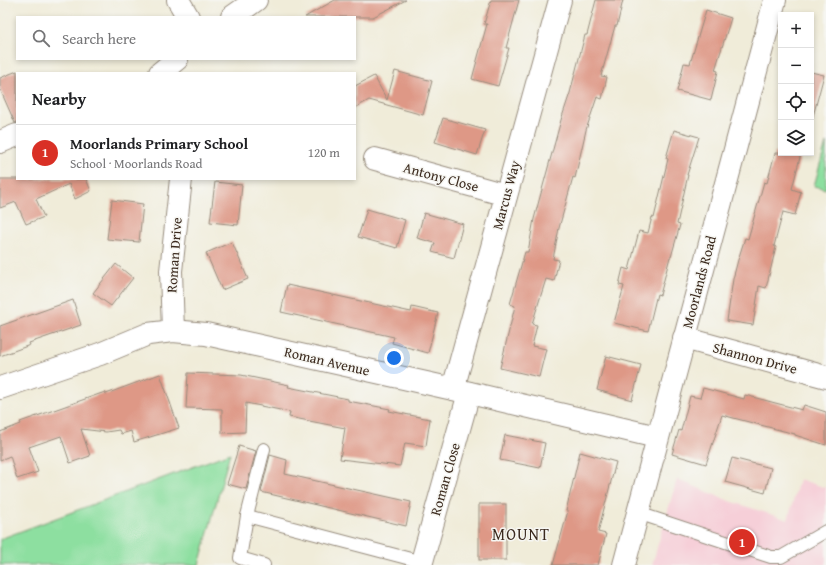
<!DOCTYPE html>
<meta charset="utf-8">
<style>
:root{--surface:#fff;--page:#f2f2f2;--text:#202124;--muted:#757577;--line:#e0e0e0;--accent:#d93025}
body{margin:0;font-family:"Gentium Book Plus",serif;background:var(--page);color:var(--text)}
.controls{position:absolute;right:12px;top:12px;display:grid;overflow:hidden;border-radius:0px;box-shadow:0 2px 6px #0003}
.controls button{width:36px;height:36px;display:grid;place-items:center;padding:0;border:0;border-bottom:1px solid var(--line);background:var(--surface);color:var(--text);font:20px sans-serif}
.you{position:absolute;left:394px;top:358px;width:14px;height:14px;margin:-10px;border:3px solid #fff;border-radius:50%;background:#1a73e8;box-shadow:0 0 0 6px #1a73e833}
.badge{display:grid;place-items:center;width:26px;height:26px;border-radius:50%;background:var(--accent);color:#fff;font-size:13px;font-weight:700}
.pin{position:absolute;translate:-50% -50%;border:2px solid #fff;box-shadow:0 1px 4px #0006}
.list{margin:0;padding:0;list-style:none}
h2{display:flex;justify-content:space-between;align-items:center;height:52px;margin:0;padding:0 16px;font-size:17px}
h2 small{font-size:13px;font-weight:400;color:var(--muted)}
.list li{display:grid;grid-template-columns:26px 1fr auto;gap:12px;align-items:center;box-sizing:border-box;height:56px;padding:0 16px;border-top:1px solid var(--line)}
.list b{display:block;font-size:15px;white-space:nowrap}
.list p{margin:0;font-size:13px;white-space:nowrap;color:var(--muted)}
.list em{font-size:13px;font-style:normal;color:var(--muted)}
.icon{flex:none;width:22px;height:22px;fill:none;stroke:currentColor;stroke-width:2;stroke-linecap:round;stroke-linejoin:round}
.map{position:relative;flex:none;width:826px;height:565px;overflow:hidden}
.search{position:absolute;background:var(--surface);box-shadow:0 2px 6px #0003;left:16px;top:16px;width:340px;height:44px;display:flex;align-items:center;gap:10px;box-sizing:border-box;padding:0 14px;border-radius:0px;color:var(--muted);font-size:15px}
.panel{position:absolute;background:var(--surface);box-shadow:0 2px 6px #0003;left:16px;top:72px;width:340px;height:108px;border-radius:0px}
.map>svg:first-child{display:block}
.built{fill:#f6cfd8}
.green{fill:#8ddfa0;stroke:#64845f}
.building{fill:#de9886}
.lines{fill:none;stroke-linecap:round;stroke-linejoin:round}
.service-casing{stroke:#968b7c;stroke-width:14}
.minor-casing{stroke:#968b7c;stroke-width:24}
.service{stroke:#fff;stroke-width:12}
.minor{stroke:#fff;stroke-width:22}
.labels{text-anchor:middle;stroke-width:3;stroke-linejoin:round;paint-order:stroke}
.street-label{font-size:14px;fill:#3b2a1e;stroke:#f6f6f2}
.quarter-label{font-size:16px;letter-spacing:1px;fill:#3b2a1e;stroke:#f6f6f2}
</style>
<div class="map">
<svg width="826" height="565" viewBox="0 0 826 565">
<rect width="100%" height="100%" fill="#f6f6f2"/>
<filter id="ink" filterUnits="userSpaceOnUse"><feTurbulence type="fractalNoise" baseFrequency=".025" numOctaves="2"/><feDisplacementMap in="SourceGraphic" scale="8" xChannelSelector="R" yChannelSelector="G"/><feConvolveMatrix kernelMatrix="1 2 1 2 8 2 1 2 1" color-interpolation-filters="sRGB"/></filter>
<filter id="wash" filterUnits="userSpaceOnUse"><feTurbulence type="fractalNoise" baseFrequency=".012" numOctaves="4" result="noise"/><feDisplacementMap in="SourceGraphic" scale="16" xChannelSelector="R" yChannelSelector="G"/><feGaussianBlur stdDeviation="0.9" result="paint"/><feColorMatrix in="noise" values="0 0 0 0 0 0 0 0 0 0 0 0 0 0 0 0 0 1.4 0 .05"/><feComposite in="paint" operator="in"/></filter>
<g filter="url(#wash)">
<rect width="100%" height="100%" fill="#f0ecd9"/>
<!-- built -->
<path class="built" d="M 677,479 L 727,500 L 788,520 L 799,479 L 826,488 L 826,565 L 652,565 Z"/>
<!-- green -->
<g class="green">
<path d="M 826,143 L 826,189 L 814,186 Z"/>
<path d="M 230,453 L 199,565 L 0,565 L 0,539 Z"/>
</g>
<g id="blocks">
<!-- building -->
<g class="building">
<path d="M 335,0 L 406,0 L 373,17 L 305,17 Z"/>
<path d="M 491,0 L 519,0 L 506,48 L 509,48 L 498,86 L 472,79 L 487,24 L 484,24 Z"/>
<path d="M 596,0 L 623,0 L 617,26 L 615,26 L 601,76 L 607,77 L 602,99 L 597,97 L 586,130 L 575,178 L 573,177 L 559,228 L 553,259 L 559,260 L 554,281 L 546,279 L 532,324 L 537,325 L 532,346 L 546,349 L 539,377 L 500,368 L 515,306 L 510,304 L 525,252 L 528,252 L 534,219 L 561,120 L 570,93 L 585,35 L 587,35 Z"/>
<path d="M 706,10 L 731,18 L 715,70 L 718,71 L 711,100 L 677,91 L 684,63 L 690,64 Z"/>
<path d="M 17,71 L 17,123 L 15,123 L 0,89 L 0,78 Z"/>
<path d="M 395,71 L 432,81 L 423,115 L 369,100 L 355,108 L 355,86 L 374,76 L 387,100 Z"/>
<path d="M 811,72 L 824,75 L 812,120 L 811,120 Z"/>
<path d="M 443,118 L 485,130 L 477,155 L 435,142 Z"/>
<path d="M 674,130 L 699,137 L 687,175 L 688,175 L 677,224 L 680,225 L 671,257 L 670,257 L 660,295 L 657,294 L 648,331 L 614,323 L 624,286 L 619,285 L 623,268 L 629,270 L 639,231 L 648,233 L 652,217 L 654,218 L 668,159 L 666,158 Z"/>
<path d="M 775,153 L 801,153 L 792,189 L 801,192 L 795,215 L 783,212 L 774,246 L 776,247 L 766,288 L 759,286 L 753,325 L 727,321 L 733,279 L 738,260 L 745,238 L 748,239 L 764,182 L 767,183 Z"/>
<path d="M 0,179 L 86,179 L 91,191 L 75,199 L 69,184 L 36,199 L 44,217 L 26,224 L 16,202 L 0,208 Z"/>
<path d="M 215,182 L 242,185 L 238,225 L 210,222 Z"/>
<path d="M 112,200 L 143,204 L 139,242 L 107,239 Z"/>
<path d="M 367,209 L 405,220 L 397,248 L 358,237 Z"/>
<path d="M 424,213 L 463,224 L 454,258 L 432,252 L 435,243 L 417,238 Z"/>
<path d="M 232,242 L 248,279 L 222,290 L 206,253 Z"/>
<path d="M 116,264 L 133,278 L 111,306 L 93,293 Z"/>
<path d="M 287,285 L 411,312 L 412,307 L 438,313 L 428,353 L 392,343 L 394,337 L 281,312 Z"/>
<path d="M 73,300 L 81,325 L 29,343 L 30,345 L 0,356 L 0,326 Z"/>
<path d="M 606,356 L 641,365 L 632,400 L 597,390 Z"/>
<path d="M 188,373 L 241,375 L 289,385 L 288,387 L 348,399 L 348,401 L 390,409 L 389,411 L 430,419 L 426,446 L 405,443 L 400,466 L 340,459 L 345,428 L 289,417 L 290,412 L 246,403 L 245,432 L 222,433 L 222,409 L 186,408 Z"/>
<path d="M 160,374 L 179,428 L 134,442 L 131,431 L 121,434 L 119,430 L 106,432 L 81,429 L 90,456 L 70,463 L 61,436 L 29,447 L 38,472 L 17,479 L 10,456 L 0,460 L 0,432 L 21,424 L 20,422 L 105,392 L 106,394 Z"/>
<path d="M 703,388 L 744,399 L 745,395 L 802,410 L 804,405 L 826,412 L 826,445 L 795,435 L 795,434 L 722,415 L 706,464 L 672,454 L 679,430 L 681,431 L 690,396 L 700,398 Z"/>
<path d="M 505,435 L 545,443 L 540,468 L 500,460 Z"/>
<path d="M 239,446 L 256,451 L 246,489 L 227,484 Z"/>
<path d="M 580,452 L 616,462 L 598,532 L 606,534 L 598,565 L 553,565 L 568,511 L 566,511 Z"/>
<path d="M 270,455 L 287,460 L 285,474 L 411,502 L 406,526 L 261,492 Z"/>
<path d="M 732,458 L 771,468 L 765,493 L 725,482 Z"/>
<rect x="479" y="504" width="27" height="56"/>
</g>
</g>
</g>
<g filter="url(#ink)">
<use href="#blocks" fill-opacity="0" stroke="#968b7c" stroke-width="1"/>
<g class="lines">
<defs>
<g id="service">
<path d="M 638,513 L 771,557 L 781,557 L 826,531"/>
<path d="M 247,516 L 264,449"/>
<path d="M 264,565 L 240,558 L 247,516 L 422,562"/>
</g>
<g id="minor">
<path d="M 178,0 L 188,17"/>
<path d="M 232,17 L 256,0"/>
<path d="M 160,73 L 177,59"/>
<path d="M 0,142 L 17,135"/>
<path d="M 375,159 L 506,195"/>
<path d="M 173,331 L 171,271 L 181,179"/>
<path d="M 684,338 L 826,377"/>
<path d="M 0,388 L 100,354 L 148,334 L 173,331 L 206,334 L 453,389 L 657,437"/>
<path d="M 453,389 L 560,0"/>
<path d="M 421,565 L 469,393"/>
<path d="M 624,565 L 775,0"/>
</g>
</defs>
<!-- service casing -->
<use href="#service" class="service-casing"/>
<!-- minor casing -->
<use href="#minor" class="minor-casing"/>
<!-- service -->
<use href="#service" class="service"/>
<!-- minor -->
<use href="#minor" class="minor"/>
</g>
</g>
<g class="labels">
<!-- street labels -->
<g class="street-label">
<text transform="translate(441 177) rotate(15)" y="5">Antony Close</text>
<text transform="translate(506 195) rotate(-75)" y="5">Marcus Way</text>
<text transform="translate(174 255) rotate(-86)" y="5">Roman Drive</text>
<text transform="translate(699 282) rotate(-75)" y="5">Moorlands Road</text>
<text transform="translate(755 358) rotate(15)" y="5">Shannon Drive</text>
<text transform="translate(327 361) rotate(13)" y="5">Roman Avenue</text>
<text transform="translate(445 479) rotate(-74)" y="5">Roman Close</text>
</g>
<!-- quarter labels -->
<g class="quarter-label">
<text x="521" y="540">MOUNT</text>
</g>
</g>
</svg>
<div class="controls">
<button>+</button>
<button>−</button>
<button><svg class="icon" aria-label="locate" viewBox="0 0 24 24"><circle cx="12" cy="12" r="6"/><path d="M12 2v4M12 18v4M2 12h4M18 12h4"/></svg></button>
<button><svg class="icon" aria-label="layers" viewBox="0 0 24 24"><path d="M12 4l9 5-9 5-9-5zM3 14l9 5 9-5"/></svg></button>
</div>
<div class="you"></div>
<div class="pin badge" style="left:742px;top:542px">1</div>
<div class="search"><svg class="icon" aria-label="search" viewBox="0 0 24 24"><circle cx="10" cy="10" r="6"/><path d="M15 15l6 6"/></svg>Search here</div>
<section class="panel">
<h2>Nearby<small></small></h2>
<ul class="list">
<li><span class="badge">1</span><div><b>Moorlands Primary School</b><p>School · Moorlands Road</p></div><em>120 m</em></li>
</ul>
</section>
</div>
